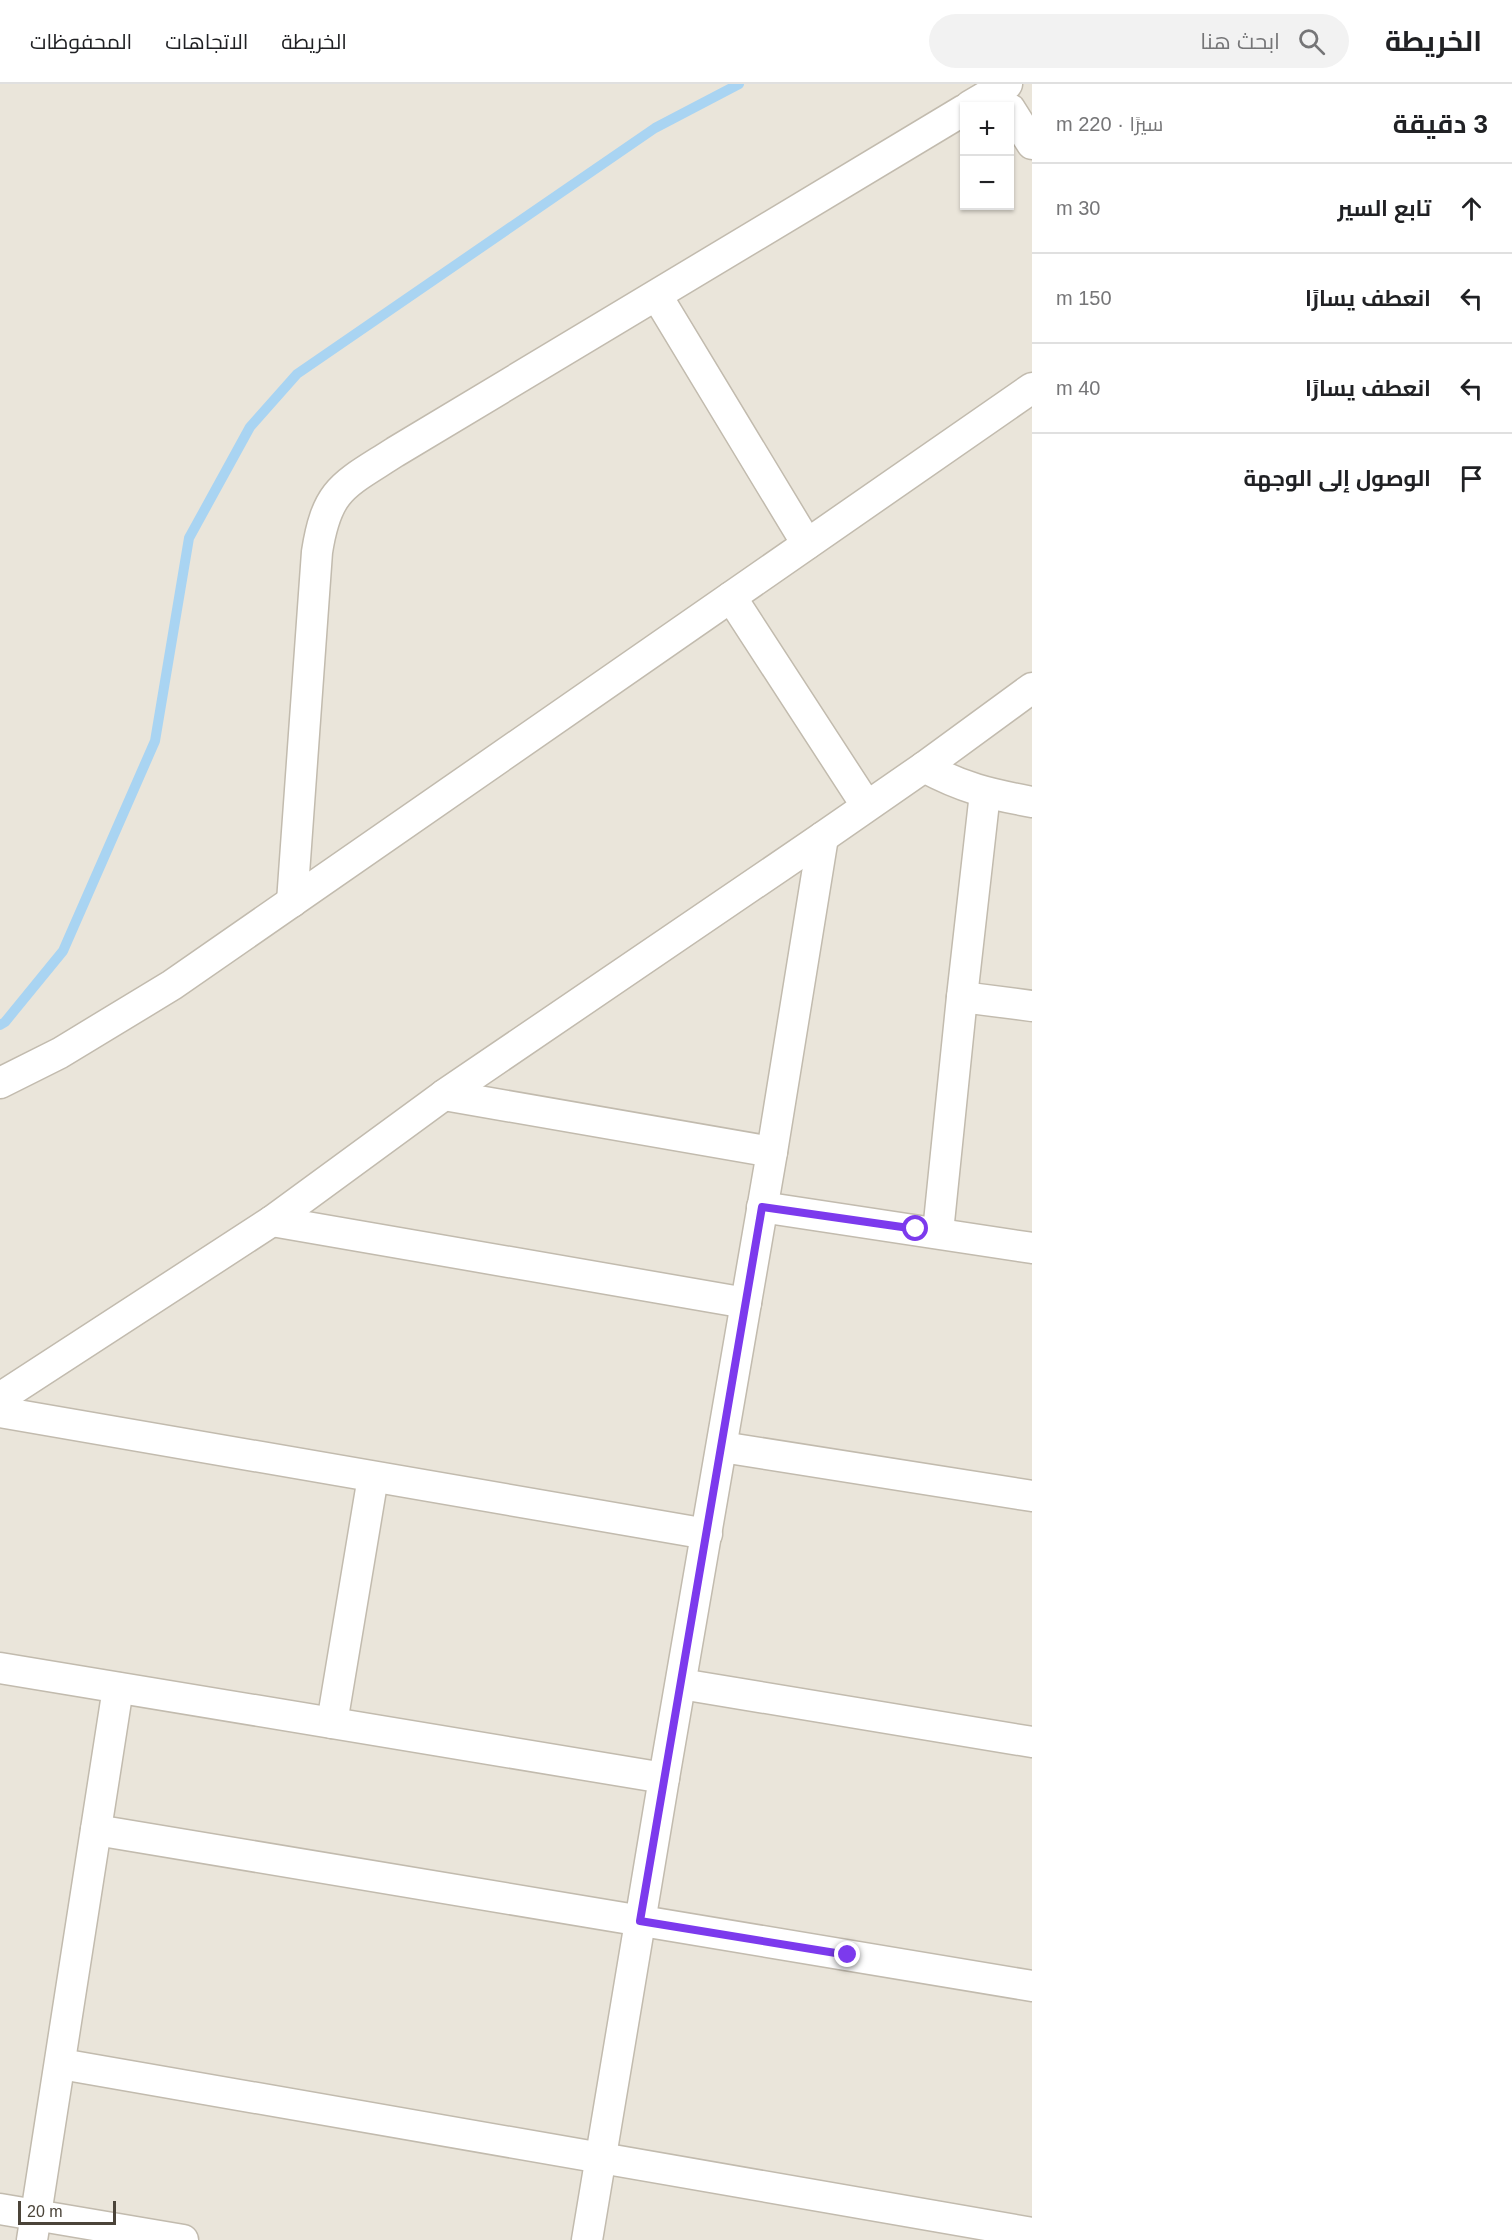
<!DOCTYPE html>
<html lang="ar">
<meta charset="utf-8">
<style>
:root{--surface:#fff;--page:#f2f2f2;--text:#202124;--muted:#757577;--line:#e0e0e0}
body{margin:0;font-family:Helvetica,Cairo,sans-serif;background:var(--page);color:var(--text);direction:rtl}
.controls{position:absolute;right:18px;top:18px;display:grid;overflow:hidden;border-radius:0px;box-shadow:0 2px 4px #0004}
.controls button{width:54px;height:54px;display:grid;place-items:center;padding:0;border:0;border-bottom:2px solid var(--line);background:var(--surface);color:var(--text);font:30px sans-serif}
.scale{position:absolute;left:18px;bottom:15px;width:98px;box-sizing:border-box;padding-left:6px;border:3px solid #4b4439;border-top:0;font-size:16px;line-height:21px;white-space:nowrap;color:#4b4439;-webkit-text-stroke:4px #fff;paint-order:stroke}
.stop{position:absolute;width:18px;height:18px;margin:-14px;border:4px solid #7c3aed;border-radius:50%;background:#fff}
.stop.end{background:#7c3aed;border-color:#fff;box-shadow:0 2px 6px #0008}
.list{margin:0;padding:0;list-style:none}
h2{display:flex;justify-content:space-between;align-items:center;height:78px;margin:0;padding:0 24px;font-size:26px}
h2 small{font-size:20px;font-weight:400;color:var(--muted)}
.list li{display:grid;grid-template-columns:39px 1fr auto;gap:18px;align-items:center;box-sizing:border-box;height:90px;padding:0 24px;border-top:2px solid var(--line)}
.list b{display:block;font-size:22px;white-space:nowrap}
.list em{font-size:20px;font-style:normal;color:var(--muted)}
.icon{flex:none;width:33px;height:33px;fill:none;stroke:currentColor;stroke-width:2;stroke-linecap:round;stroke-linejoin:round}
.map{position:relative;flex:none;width:1032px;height:2156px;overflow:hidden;direction:ltr}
header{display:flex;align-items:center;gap:36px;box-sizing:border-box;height:84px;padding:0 30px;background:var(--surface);border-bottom:2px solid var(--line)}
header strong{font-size:28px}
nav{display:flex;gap:33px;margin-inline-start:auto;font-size:21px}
.search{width:420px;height:54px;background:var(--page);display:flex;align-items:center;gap:15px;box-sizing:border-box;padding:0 21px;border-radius:33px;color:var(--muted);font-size:22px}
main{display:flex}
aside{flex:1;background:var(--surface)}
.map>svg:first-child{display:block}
.residential{fill:#eae5da;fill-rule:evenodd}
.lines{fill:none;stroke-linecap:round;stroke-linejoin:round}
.stream{stroke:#a9d4f2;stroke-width:10}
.street-casing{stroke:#c2bbae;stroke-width:33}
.street{stroke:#fff;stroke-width:30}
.route{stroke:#7c3aed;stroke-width:8}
</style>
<header>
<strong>الخريطة</strong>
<div class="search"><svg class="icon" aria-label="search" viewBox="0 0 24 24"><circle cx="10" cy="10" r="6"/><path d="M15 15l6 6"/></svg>ابحث هنا</div>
<nav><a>الخريطة</a><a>الاتجاهات</a><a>المحفوظات</a></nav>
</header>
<main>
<aside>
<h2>3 دقيقة<small>سيرًا · 220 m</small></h2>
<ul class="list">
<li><svg class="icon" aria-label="ahead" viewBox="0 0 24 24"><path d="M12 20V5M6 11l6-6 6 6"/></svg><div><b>تابع السير</b></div><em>30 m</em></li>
<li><svg class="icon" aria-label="left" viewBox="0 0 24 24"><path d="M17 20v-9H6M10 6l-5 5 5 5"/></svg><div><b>انعطف يسارًا</b></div><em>150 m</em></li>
<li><svg class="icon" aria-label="left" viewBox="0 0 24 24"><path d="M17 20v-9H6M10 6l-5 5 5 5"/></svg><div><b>انعطف يسارًا</b></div><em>40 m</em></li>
<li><svg class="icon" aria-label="arrive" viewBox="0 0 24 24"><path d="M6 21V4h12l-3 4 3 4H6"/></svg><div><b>الوصول إلى الوجهة</b></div></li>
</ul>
</aside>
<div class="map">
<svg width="1032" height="2156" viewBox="0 0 1032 2156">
<rect width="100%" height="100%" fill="#f6f3ec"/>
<!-- residential -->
<path class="residential" d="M 0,0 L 1032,0 L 1032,2156 L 0,2156 ZM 964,22 L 1010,22 L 1010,122 L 964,122 Z"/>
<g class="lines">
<!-- stream -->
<path class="stream" d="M 0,941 L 5,938 L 63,867 L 155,657 L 189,454 L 250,343 L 297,290 L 655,44 L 739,0"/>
<defs>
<g id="street">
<path d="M 970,22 L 1007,0"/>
<path d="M 1010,25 L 1032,60"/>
<path d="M 657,212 L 807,460"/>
<path d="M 731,513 L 866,721"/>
<path d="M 924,683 C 963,704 989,710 1032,718"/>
<path d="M 292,818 L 317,468 C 327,404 344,401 395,368 L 964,26"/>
<path d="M 962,913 L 1032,922"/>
<path d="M 0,999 L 60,969 L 172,901 L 1032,304"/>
<path d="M 444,1011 L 772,1068"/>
<path d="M 762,1123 L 1032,1164"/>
<path d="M 272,1137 L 746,1219"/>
<path d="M 938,1148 L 962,913 L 985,709"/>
<path d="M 0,1314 L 272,1137 L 444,1011 L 823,753 L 924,683 L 1032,604"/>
<path d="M 0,1328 L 707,1450"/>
<path d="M 722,1363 L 1032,1412"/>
<path d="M 0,1584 L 664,1694"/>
<path d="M 681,1600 L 1032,1658"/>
<path d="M 332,1639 L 373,1393"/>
<path d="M 96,1746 L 1032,1902"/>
<path d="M 61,1980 L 1032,2149"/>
<path d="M 0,2125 L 183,2156"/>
<path d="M 32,2156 L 118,1604"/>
<path d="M 587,2156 L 664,1694 L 772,1068 L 823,753"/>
</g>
</defs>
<!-- street casing -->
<use href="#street" class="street-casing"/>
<!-- street -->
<use href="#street" class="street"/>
</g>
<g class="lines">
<!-- route -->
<path class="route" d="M 848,1871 L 640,1837 L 762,1123 L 916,1145"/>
</g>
</svg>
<div class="controls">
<button>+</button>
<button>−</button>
</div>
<div class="scale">20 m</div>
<div class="stop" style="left:916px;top:1145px"></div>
<div class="stop end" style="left:848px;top:1871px"></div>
</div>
</main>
